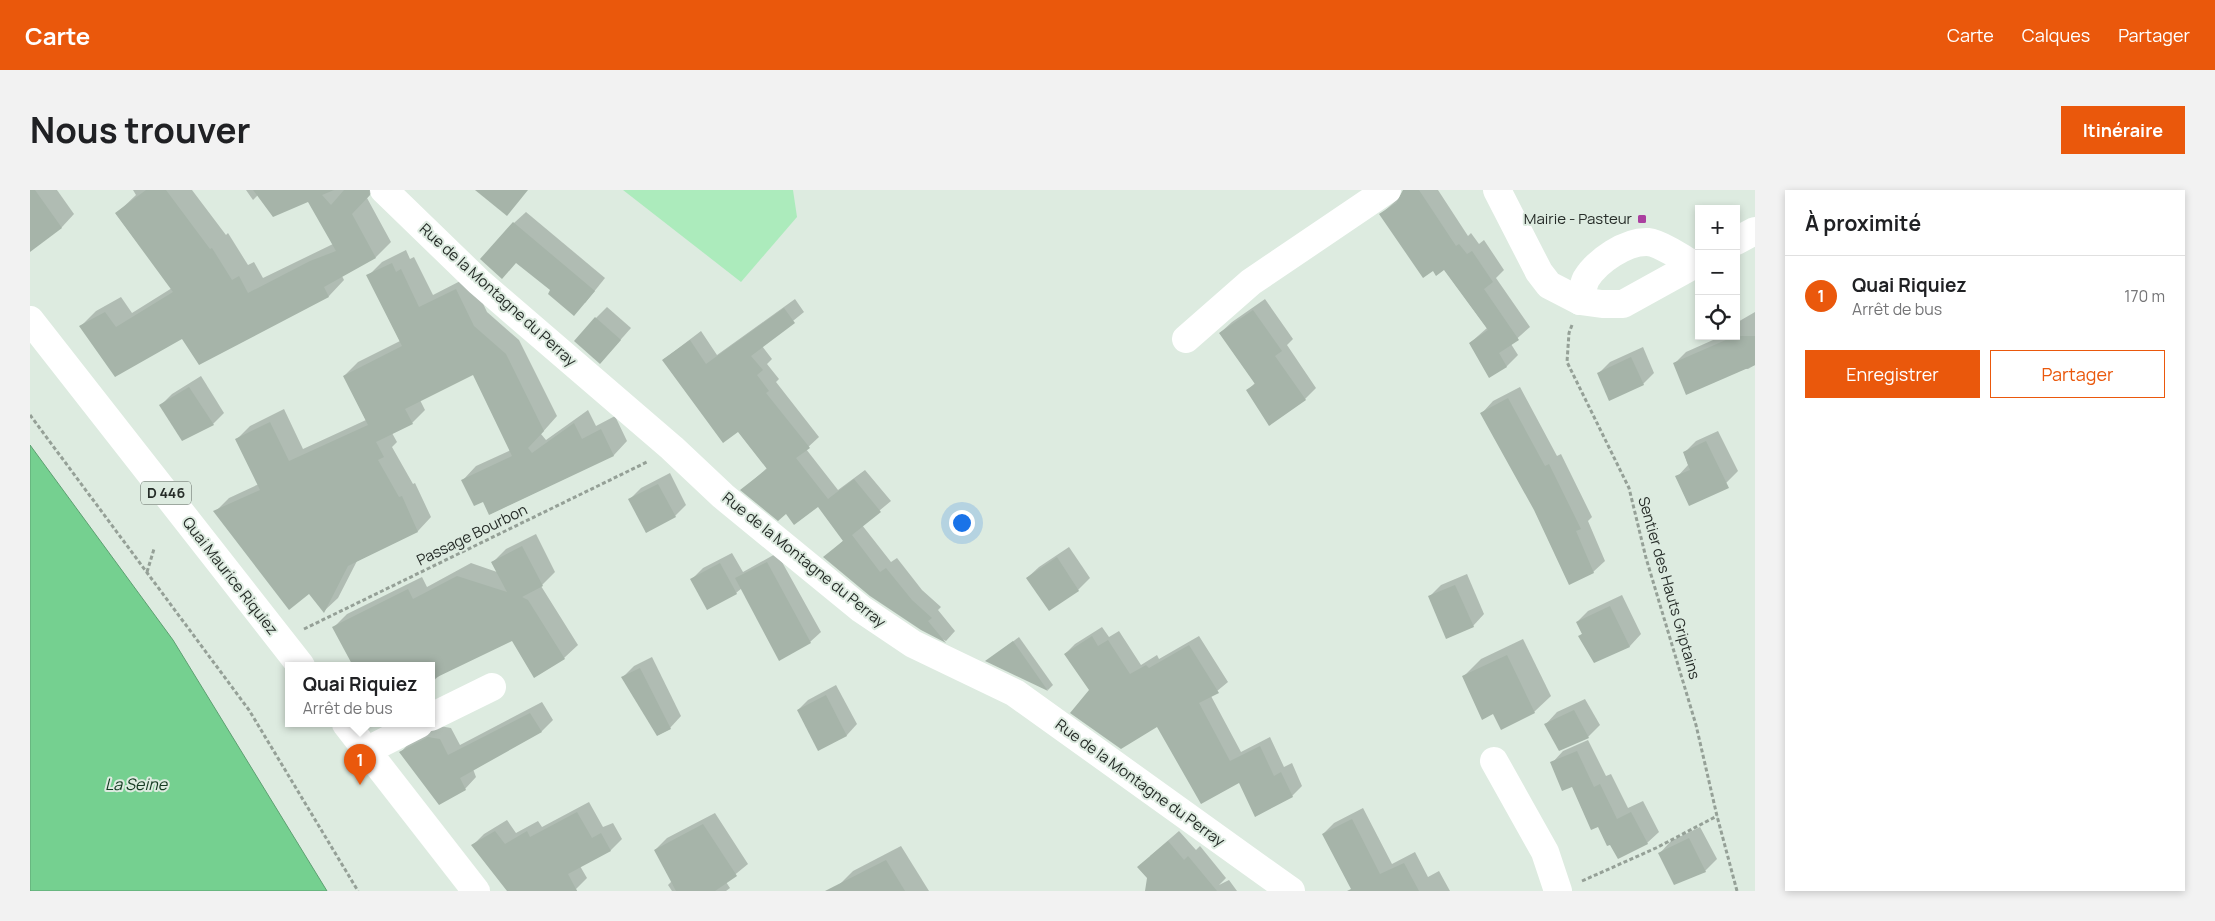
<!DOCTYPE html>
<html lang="fr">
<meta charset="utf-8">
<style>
:root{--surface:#fff;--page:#f2f2f2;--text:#202124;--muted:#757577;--line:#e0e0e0;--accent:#ea580c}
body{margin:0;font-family:Manrope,sans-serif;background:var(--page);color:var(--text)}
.controls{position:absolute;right:15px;top:15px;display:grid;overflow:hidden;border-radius:0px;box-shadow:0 2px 8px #0003}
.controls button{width:45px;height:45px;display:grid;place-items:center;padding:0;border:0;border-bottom:1px solid var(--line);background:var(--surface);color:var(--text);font:25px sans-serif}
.you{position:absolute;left:931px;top:332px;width:18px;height:18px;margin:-12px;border:4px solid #fff;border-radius:50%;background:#1a73e8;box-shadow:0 0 0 8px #1a73e833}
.badge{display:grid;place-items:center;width:32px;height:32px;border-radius:50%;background:var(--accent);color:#fff;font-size:16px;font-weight:700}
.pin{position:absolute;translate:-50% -41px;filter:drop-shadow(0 1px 2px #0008)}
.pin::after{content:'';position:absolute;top:26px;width:18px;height:15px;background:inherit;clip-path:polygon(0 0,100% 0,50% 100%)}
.popup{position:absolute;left:255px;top:472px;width:150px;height:65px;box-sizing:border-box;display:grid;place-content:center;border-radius:0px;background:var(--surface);filter:drop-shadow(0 1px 4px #0005);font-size:16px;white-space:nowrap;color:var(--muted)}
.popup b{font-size:19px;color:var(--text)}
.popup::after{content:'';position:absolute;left:50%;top:100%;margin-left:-10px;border:10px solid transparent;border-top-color:var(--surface)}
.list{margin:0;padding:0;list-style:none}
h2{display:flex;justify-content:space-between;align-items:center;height:65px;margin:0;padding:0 20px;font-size:21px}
h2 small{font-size:16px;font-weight:400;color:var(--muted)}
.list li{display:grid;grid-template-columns:32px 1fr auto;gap:15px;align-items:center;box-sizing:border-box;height:80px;padding:0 20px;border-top:1px solid var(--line)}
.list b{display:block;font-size:19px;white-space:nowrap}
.list p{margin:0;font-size:16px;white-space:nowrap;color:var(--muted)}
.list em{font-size:16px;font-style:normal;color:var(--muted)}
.actions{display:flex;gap:10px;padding:15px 20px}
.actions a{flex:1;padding:11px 0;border:1px solid var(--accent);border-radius:0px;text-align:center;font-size:18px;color:var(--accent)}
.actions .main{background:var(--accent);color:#fff}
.icon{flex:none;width:28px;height:28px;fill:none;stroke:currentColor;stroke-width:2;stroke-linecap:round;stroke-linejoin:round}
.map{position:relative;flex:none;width:1725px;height:701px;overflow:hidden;border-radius:0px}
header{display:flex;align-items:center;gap:30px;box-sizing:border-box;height:70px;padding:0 25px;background:var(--accent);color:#fff}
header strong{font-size:24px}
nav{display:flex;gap:28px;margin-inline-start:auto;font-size:18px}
.intro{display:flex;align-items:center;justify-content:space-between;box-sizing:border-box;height:120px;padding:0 30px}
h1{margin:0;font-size:35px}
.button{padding:12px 22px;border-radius:0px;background:var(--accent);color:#fff;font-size:18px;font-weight:700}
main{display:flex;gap:30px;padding:0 30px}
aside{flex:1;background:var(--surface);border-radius:0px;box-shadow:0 2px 8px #0003}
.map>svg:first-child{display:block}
.green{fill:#acebbc}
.water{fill:#75d090;stroke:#5d9f71}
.shadow{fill:#0003}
.building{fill:#a6b4a9}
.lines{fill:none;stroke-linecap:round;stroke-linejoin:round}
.path{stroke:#95a097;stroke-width:3;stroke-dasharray:4 2.5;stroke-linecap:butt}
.minor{stroke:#fff;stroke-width:28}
.major{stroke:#fff;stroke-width:28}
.poi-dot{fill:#aa3f9f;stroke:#ddebe0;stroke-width:2}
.labels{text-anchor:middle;stroke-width:4;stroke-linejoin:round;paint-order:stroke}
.shield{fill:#ddebe0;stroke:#5d655f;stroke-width:1}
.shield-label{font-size:14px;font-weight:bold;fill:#262c28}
.poi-label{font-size:15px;fill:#262c28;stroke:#ddebe0;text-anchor:end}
.street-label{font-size:15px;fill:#262c28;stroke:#ddebe0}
.water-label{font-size:16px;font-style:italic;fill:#133920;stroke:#ddebe0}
</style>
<header>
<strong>Carte</strong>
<nav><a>Carte</a><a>Calques</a><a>Partager</a></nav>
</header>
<div class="intro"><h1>Nous trouver</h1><a class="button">Itinéraire</a></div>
<main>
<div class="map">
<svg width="1725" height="701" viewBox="0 0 1725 701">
<rect width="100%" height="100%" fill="#ddebe0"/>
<!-- green -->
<path class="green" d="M 593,0 L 763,0 L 767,27 L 711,92 Z"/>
<!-- water -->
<path class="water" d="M 0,255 L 143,450 L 297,701 L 0,701 Z"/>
<!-- shadow -->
<g class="shadow">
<path d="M 0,0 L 27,0 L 44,24 L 32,37 L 0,61 Z"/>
<path d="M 103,0 L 162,0 L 196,45 L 198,43 L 218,75 L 224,72 L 233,88 L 303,54 L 278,10 L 228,5 L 223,10 L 216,0 L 344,0 L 337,8 L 361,52 L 346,67 L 312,86 L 314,90 L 299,106 L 170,173 L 152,148 L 50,137 L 66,121 L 91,107 L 102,123 L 142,98 L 86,24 L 106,5 Z"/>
<path d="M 1374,0 L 1408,0 L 1438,46 L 1441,43 L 1449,54 L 1454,50 L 1474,80 L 1466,88 L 1500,137 L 1481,154 L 1488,165 L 1477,176 L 1460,186 L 1440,153 L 1457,138 L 1414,79 L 1351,24 L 1370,7 Z"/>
<path d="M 496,22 L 575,88 L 555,113 L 521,100 L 487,71 L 484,33 Z"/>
<path d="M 376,60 L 380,69 L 384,67 L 403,105 L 440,86 L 457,122 L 489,150 L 527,226 L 511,244 L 516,250 L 558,220 L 566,236 L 585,226 L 597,251 L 584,265 L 460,324 L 454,311 L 433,290 L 446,276 L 481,260 L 444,183 L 390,210 L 395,220 L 382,233 L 362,243 L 367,252 L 362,257 L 383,294 L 385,293 L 401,327 L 388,341 L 327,371 L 308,408 L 294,421 L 279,402 L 185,322 L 199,308 L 229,294 L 206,250 L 220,236 L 254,219 L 273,259 L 336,230 L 314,186 L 328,172 L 370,151 L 338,86 L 352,72 Z"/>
<path d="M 765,109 L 774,122 L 732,156 L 742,169 L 737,174 L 749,189 L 746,192 L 789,247 L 776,259 L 808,300 L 835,280 L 861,311 L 832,335 L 861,372 L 867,368 L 892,400 L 911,417 L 908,420 L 925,441 L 916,451 L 891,439 L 795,367 L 814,350 L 788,315 L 756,323 L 712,300 L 737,278 L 708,241 L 633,170 L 671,141 L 687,165 Z"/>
<path d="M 1235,109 L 1263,149 L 1257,155 L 1286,198 L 1275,209 L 1217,201 L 1225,193 L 1190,143 L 1202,132 Z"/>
<path d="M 577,117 L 601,138 L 570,173 L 566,128 Z"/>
<path d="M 1725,122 L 1725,175 L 1718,179 L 1644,174 L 1656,162 L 1692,146 L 1706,146 L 1706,133 Z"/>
<path d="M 1613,157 L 1624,183 L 1613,194 L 1569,183 L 1580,172 Z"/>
<path d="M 171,186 L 194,223 L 183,234 L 131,215 L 142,204 Z"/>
<path d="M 1490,197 L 1527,266 L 1531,264 L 1562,327 L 1558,331 L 1575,371 L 1563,382 L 1452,223 L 1463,211 Z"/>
<path d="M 1688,241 L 1708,281 L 1696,293 L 1647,287 L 1658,275 L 1654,263 L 1666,251 Z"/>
<path d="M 640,283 L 656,315 L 645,326 L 600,309 L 611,298 Z"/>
<path d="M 506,344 L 525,382 L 511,396 L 548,455 L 534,468 L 504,486 L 482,449 L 410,485 L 401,493 L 401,476 L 324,476 L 304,437 L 317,424 L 392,387 L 397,397 L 441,373 L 467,382 L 462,373 L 476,359 Z"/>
<path d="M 1039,357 L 1060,388 L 1048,400 L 997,388 L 1009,377 Z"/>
<path d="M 702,363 L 713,382 L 747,363 L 791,442 L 780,452 L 749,469 L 712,398 L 706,403 L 662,389 L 673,378 Z"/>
<path d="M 1437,384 L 1454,424 L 1443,436 L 1399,407 L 1411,395 Z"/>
<path d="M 1592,405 L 1611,444 L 1600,456 L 1565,471 L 1550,446 L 1553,443 L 1547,432 L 1558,421 Z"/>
<path d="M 1072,437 L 1079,447 L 1089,441 L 1111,475 L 1127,465 L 1129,469 L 1169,446 L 1198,492 L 1181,506 L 1211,562 L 1240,547 L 1254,577 L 1262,573 L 1272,596 L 1262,606 L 1209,591 L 1127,536 L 1061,500 L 1035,464 L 1045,454 Z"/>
<path d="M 989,447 L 1023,495 L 1018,500 L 957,471 Z"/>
<path d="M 1493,449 L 1521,506 L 1504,522 L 1463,522 L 1434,486 L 1451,469 Z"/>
<path d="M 622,467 L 651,526 L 640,538 L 593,487 L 604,476 Z"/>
<path d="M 806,495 L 827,534 L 817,545 L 789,559 L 768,520 L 778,510 Z"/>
<path d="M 1555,509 L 1570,535 L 1558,547 L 1516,534 L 1527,522 Z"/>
<path d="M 512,512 L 523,530 L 512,541 L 443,579 L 446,587 L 435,599 L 371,562 L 382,550 L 410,536 L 421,538 L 430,555 Z"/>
<path d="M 1558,550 L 1576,586 L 1581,584 L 1598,618 L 1613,611 L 1629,642 L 1617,653 L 1568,635 L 1542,595 L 1522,573 L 1533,561 Z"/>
<path d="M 559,612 L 573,637 L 583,633 L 592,649 L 581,660 L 550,676 L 557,688 L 546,699 L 547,701 L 478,701 L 443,655 L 454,644 L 477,630 L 486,643 L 508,631 L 512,637 Z"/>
<path d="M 1333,618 L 1362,674 L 1385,662 L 1398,687 L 1409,681 L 1420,701 L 1324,701 L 1293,644 L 1304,633 Z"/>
<path d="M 685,623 L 718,674 L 696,692 L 700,698 L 696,701 L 642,701 L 638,695 L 642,691 L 625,660 L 637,648 Z"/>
<path d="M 1670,637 L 1687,669 L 1675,681 L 1630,663 L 1641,651 Z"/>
<path d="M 1149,641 L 1166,660 L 1170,656 L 1196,688 L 1189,695 L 1199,690 L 1207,701 L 1117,701 L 1120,666 Z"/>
<path d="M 871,656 L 899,701 L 811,701 L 808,696 L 823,681 Z"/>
</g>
<!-- building -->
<g class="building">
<path d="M 0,0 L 5,0 L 32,38 L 0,62 Z"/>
<path d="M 116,0 L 136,0 L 180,59 L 182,58 L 202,90 L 209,86 L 218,103 L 280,71 L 306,61 L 278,12 L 243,27 L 223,0 L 304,0 L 292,5 L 301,15 L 314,0 L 339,0 L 340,5 L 322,24 L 346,68 L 294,97 L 299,107 L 169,175 L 152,149 L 85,187 L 49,136 L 75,122 L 86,137 L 143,102 L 85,23 Z"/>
<path d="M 445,0 L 498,0 L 477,26 Z"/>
<path d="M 1373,0 L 1389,0 L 1426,56 L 1429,54 L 1437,64 L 1442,61 L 1463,92 L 1454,99 L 1489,150 L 1469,163 L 1477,177 L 1459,188 L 1439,153 L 1458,140 L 1414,80 L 1406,86 L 1403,81 L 1393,88 L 1349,24 L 1366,13 Z"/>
<path d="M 483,32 L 565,101 L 544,126 L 518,104 L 520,100 L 486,73 L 472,89 L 450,69 Z"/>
<path d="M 362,73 L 366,82 L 371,79 L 389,117 L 426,99 L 444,136 L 476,164 L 514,241 L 498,258 L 502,263 L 544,233 L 552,249 L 571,239 L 584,266 L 459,325 L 453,312 L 444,316 L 431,290 L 482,266 L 443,185 L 375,219 L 383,234 L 346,252 L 354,267 L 348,270 L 369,307 L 372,306 L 388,342 L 318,376 L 294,423 L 279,404 L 259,420 L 183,321 L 230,300 L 205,249 L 240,232 L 259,271 L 338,235 L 313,186 L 372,156 L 336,85 Z"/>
<path d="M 754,118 L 765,133 L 721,166 L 733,180 L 727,185 L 739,201 L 736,203 L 780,258 L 766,268 L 798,309 L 824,289 L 851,322 L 822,345 L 850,382 L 856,378 L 882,410 L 902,428 L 898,431 L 916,453 L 891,440 L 840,406 L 793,367 L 813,351 L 788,317 L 764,335 L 756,324 L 748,331 L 710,300 L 737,279 L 708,242 L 693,253 L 632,170 L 660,150 L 676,174 Z"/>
<path d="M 1223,120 L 1252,161 L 1245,166 L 1276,210 L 1239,236 L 1216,200 L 1225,194 L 1189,143 Z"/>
<path d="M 565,127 L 591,150 L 570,174 L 544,151 Z"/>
<path d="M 1705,146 L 1725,146 L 1725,175 L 1656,205 L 1643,173 Z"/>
<path d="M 1601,167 L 1614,195 L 1579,211 L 1567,183 Z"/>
<path d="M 159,197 L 184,235 L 152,251 L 129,215 Z"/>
<path d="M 1478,208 L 1515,276 L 1519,274 L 1551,339 L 1546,341 L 1564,383 L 1539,395 L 1504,320 L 1450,223 Z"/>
<path d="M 1676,251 L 1699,298 L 1659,316 L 1645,286 L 1660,280 L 1653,262 Z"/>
<path d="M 628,294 L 646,327 L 616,343 L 598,309 Z"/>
<path d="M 492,356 L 513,396 L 492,407 L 498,410 L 535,469 L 504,488 L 482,451 L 401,490 L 401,476 L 323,476 L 302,437 L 378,399 L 383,409 L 427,386 L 477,402 L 461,372 Z"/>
<path d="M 1027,367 L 1049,401 L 1019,421 L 996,388 Z"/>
<path d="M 737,372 L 781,453 L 749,471 L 705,388 Z"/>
<path d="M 690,373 L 707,404 L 677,420 L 660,389 Z"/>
<path d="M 1425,395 L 1444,437 L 1416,449 L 1398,406 Z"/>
<path d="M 1580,416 L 1600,457 L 1564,473 L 1548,446 L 1552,444 L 1546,432 Z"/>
<path d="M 1062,446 L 1068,456 L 1078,450 L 1100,484 L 1116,475 L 1119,478 L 1159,455 L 1189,503 L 1169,513 L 1200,571 L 1230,556 L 1244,586 L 1251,582 L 1263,607 L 1225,627 L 1209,593 L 1171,614 L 1127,537 L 1091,559 L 1040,523 L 1059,500 L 1034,464 Z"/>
<path d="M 983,451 L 1018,501 L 955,471 Z"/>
<path d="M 1477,465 L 1505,523 L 1471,540 L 1463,524 L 1452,530 L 1432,486 Z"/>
<path d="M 610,478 L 641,539 L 627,546 L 591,487 Z"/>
<path d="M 796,505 L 817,546 L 788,561 L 767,520 Z"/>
<path d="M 1544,520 L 1559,548 L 1529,561 L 1514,534 Z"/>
<path d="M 500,523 L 512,542 L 430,588 L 436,600 L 409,615 L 369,562 L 398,547 L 410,549 L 418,565 Z"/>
<path d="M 1547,561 L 1564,597 L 1570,594 L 1587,629 L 1601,622 L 1618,654 L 1588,669 L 1580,655 L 1577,656 L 1568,637 L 1561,640 L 1542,597 L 1532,601 L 1520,572 Z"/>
<path d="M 547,622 L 562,648 L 571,643 L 581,661 L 538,684 L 547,701 L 477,701 L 441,655 L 465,641 L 475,654 L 497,641 L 500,647 Z"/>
<path d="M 1322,629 L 1350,684 L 1374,673 L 1389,701 L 1317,701 L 1321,699 L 1292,644 Z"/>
<path d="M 673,634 L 707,686 L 685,701 L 646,701 L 624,660 Z"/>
<path d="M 1659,648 L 1676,682 L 1644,695 L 1628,663 Z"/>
<path d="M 1138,651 L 1154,670 L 1158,666 L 1187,701 L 1115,701 L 1117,688 L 1107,677 Z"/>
<path d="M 856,670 L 875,701 L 795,701 Z"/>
</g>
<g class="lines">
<!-- path -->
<g class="path">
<path d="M 1542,135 L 1539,143 L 1537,172 L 1599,298 L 1616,368 L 1666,535 L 1687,626 L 1707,701"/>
<path d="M 0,225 L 219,520 L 328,701"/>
<path d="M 117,382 L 124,359"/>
<path d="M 274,439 L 617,272"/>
<path d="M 1552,691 L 1626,658 L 1687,626"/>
</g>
<!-- minor -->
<g class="minor">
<path d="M 354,0 L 449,92 L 642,258 L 693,306 L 831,419 L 883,454 L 985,503 L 1261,701"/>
<path d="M 1467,0 L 1509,82 L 1519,95 L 1550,111 L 1572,114 L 1593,114 L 1669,72"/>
<path d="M 1706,51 L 1725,41"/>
<path d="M 1550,111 C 1552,104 1553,95 1556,89 C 1567,71 1596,51 1618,52 C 1629,53 1653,68 1663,75"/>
<path d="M 1156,149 L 1221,92 L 1357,0"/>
<path d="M 401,527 L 462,497"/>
<path d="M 336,561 L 389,534"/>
<path d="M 1464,571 L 1515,662 L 1528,701"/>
</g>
<!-- major -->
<g class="major">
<path d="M 0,130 L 271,476"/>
<path d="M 316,534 L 446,701"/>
</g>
</g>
<!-- markers -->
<rect class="poi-dot" x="1607" y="24" width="10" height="10" rx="2.5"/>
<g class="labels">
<!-- shield labels -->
<rect class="shield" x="111" y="291.5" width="50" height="23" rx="4"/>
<g class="shield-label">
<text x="136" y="308">D 446</text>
</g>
<!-- poi labels -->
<g class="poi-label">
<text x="1602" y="34">Mairie - Pasteur</text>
</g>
<!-- street labels -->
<g class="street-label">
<text transform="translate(468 105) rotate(42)" y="5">Rue de la Montagne du Perray</text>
<text transform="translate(442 345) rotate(-26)" y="5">Passage Bourbon</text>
<text transform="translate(774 370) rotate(39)" y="5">Rue de la Montagne du Perray</text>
<text transform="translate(200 386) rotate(52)" y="5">Quai Maurice Riquiez</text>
<text transform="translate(1639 398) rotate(74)" y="5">Sentier des Hauts Griptains</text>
<text transform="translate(1110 593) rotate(36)" y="5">Rue de la Montagne du Perray</text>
</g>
<!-- water labels -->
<g class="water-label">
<text x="106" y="600">La Seine</text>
</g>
</g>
</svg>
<div class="controls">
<button>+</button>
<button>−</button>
<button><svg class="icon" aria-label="locate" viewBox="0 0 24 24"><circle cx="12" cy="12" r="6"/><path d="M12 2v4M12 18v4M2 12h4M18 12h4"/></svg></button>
</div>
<div class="you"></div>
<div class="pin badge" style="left:330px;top:595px">1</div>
<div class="popup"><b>Quai Riquiez</b>Arrêt de bus</div>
</div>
<aside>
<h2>À proximité<small></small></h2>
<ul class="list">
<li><span class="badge">1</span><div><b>Quai Riquiez</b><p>Arrêt de bus</p></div><em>170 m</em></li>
</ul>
<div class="actions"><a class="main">Enregistrer</a><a>Partager</a></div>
</aside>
</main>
